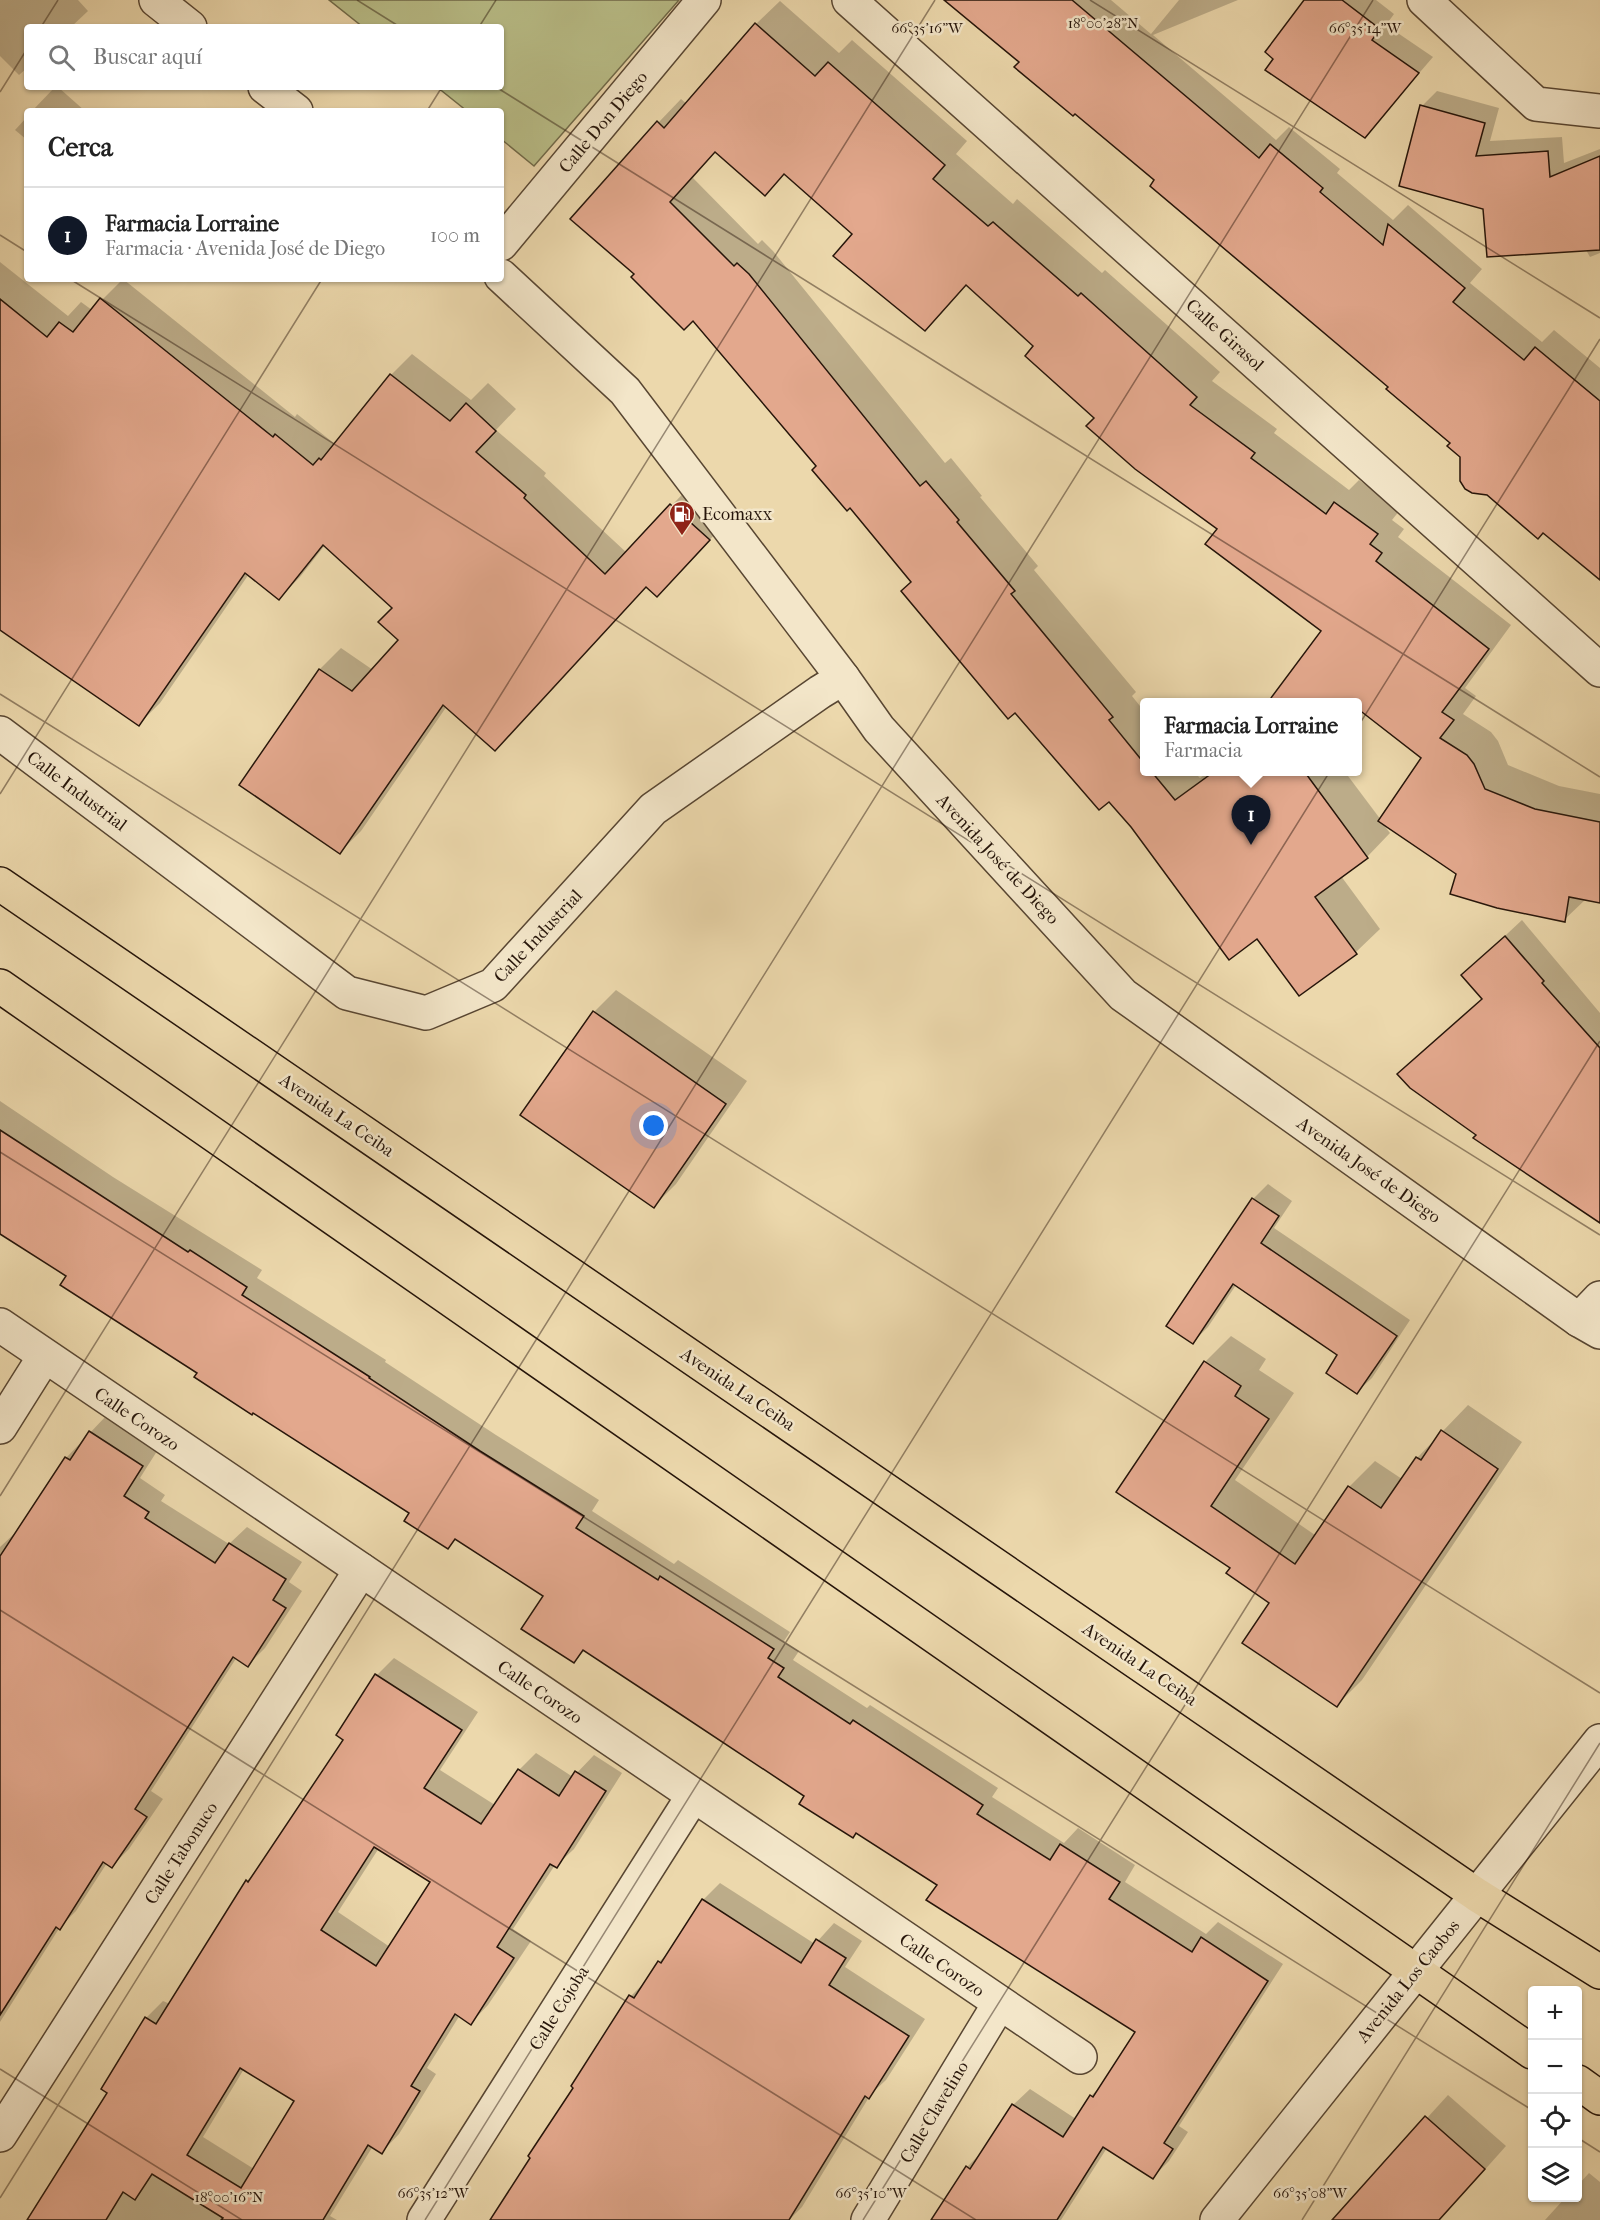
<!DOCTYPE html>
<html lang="es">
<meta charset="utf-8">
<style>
:root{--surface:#fff;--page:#f6f6f6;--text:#222;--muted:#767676;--line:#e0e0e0;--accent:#111827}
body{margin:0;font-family:"IM FELL French Canon",serif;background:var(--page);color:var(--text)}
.controls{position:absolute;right:18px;bottom:18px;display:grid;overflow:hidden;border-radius:6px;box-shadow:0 2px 4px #0004}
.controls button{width:54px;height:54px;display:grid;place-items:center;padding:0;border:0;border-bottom:2px solid var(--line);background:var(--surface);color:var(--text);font:30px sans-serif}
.you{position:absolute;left:654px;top:1126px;width:21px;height:21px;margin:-15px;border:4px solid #fff;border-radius:50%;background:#1a73e8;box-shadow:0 0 0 9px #1a73e833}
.badge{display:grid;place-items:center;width:39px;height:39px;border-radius:50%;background:var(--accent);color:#fff;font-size:20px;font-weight:700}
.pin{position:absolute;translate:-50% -50px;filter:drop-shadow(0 2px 3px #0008)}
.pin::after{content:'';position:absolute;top:32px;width:21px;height:18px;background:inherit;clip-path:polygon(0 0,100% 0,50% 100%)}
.popup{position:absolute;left:1140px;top:698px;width:222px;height:78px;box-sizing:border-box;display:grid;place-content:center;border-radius:6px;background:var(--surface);filter:drop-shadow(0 2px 4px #0005);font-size:20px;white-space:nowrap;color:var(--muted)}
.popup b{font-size:22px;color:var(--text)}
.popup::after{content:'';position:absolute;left:50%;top:100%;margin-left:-12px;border:12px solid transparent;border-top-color:var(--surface)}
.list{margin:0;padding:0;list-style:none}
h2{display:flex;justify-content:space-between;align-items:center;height:78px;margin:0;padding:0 24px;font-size:26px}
h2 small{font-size:20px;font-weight:400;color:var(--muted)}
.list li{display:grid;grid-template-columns:39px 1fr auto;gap:18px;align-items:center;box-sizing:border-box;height:96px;padding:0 24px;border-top:2px solid var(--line)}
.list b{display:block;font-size:22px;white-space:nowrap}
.list p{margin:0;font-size:20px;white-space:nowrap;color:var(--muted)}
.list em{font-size:20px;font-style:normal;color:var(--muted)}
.icon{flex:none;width:33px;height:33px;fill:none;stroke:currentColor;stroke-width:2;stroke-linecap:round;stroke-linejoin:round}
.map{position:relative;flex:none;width:1600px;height:2220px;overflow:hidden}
.search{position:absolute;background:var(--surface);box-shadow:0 2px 4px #0004;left:24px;top:24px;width:480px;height:66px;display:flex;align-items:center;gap:15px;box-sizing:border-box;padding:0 21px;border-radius:6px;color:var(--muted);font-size:22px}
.panel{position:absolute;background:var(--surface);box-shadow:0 2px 4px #0004;left:24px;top:108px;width:480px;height:174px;border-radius:6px}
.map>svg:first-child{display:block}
.green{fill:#b9be88;stroke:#706a49;stroke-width:1.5}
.shadow{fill:#0003;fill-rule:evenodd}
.building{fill:#e3a88d;stroke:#26150a;stroke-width:1.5;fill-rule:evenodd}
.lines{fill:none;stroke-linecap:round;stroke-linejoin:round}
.minor-casing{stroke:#584632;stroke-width:36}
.highway-casing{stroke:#26150a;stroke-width:36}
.minor{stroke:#f3e6c9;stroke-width:33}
.highway{stroke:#ecd8ac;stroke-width:33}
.ticks{fill:none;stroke:#26150a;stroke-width:1.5;stroke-opacity:0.45}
.labels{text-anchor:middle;stroke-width:5;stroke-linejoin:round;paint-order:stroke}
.street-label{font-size:18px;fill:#26150a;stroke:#f3e6c9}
.poi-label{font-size:18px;fill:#26150a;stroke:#f3e6c9;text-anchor:start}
.ticks-label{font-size:15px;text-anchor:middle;fill:#26150a;stroke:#f3e6c9;stroke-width:5;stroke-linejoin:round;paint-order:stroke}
</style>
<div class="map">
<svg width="1600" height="2220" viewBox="0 0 1600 2220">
<rect width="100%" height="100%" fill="#ecd8ac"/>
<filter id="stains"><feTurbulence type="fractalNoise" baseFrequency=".00333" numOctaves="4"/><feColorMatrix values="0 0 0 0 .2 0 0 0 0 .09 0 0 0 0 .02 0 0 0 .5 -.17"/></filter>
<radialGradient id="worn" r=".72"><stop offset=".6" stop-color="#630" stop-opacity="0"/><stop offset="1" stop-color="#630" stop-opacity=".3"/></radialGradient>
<!-- green -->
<path class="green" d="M 329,0 L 679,0 L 534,166 L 501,139 L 501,111 L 467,111 L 437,87 L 501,87 L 501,27 L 363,27 Z"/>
<!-- shadow -->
<g class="shadow">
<path d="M 0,0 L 78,0 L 88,11 L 71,27 L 27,27 L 27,68 L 19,75 L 0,56 Z"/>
<path d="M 948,0 L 1111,0 L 1151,34 L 1179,0 L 1238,0 L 1153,35 L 1276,140 L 1289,127 L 1340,169 L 1337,173 L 1393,220 L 1408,205 L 1482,269 L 1470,283 L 1542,342 L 1554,330 L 1600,368 L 1600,578 L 1462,456 L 1452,442 L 1390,387 Z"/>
<path d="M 1306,0 L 1376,0 L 1394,14 L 1386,25 L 1433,57 L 1365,136 L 1276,59 Z"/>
<path d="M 780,1 L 839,53 L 852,40 L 967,141 L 956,154 L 1013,204 L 1017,199 L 1102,273 L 1105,270 L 1220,372 L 1212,381 L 1277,429 L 1274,433 L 1349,490 L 1359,480 L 1400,510 L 1392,520 L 1404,529 L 1398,537 L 1511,625 L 1465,688 L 1476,696 L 1463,714 L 1491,732 L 1498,741 L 1508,765 L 1559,786 L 1600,794 L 1600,902 L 1586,899 L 1564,920 L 1457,874 L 1383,824 L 1390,833 L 1367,857 L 1341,876 L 1380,929 L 1356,952 L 1299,994 L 1257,937 L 1132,826 L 693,319 L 636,274 L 658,123 L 681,99 L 687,104 L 756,24 ZM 716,151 L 765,194 L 785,173 L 854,234 L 925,329 L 967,285 L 1035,346 L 1097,417 L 1219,529 L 1323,631 L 1270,702 L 1358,702 L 1358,715 L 1361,710 L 1424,757 L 1381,820 L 1345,772 L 1208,772 L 1200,778 L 1194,772 L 1144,772 L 1144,711 L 1132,696 L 1136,692 L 1034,570 L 1038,566 L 980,497 L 982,496 L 951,458 L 945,463 L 773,251 L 762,240 L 758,244 L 693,178 Z"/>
<path d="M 55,87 L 58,87 L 85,111 L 32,111 Z"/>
<path d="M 1437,91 L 1499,108 L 1490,141 L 1562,137 L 1564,163 L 1600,149 L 1600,253 L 1590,257 L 1586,250 L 1485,207 L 1422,106 Z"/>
<path d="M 27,117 L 27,140 L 15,130 Z"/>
<path d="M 0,262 L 68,316 L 81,302 L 92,310 L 123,279 L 295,417 L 297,414 L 335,444 L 391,375 L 412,354 L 471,400 L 488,383 L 516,409 L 496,430 L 546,473 L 544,476 L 627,553 L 692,484 L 730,518 L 678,574 L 647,585 L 495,749 L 447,706 L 361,831 L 340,852 L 241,784 L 320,669 L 341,648 L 373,670 L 400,640 L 394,608 L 325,545 L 300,577 L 279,598 L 249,574 L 160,703 L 139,724 L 0,628 Z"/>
<path d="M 1522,920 L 1600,1013 L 1600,1214 L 1478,1134 L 1483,998 L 1463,975 Z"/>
<path d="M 616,990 L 747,1081 L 676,1184 L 654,1206 L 522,1115 L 594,1012 Z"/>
<path d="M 0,1101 L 113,1177 L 262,1270 L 257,1278 L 386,1360 L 385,1362 L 496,1435 L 599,1500 L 592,1511 L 674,1564 L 678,1560 L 790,1632 L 784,1641 L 799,1651 L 793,1660 L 867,1708 L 870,1705 L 998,1788 L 992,1797 L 1064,1843 L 1078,1828 L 1135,1865 L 1125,1882 L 1206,1934 L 1218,1922 L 1283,1964 L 1179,2126 L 1188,2132 L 1169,2161 L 1153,2177 L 1107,2148 L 1061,2220 L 932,2220 L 967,2167 L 983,2151 L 1013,2105 L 1030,2089 L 1076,2119 L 1091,2096 L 1104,2083 L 1137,2031 L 939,1884 L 857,1832 L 853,1836 L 806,1796 L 585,1650 L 574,1661 L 545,1595 L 457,1538 L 448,1548 L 411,1513 L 199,1372 L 68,1276 L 0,1232 Z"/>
<path d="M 1268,1184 L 1292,1201 L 1274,1228 L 1410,1320 L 1372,1378 L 1357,1392 L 1339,1355 L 1236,1285 L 1208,1327 L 1193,1342 L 1253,1199 Z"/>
<path d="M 1231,1336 L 1266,1359 L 1259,1370 L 1294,1393 L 1235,1480 L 1315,1535 L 1349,1487 L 1375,1461 L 1402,1479 L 1417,1458 L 1468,1405 L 1522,1442 L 1362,1680 L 1337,1705 L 1271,1602 L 1232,1568 L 1118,1491 L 1205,1362 Z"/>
<path d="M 107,1415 L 159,1448 L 140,1478 L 165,1495 L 161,1501 L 229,1544 L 247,1527 L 302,1562 L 289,1582 L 302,1591 L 265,1648 L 248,1665 L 237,1657 L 151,1791 L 163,1799 L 129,1849 L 112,1866 L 107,1863 L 76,1911 L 60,1927 L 0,2022 L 0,1547 L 14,1534 L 16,1535 L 66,1458 Z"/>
<path d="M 394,1658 L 478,1712 L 440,1770 L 495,1805 L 519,1770 L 536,1753 L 573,1777 L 594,1755 L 622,1773 L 574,1849 L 556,1866 L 555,1865 L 513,1929 L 531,1941 L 488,2005 L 471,2023 L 460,2015 L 427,2068 L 436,2074 L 399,2134 L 382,2152 L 373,2146 L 330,2216 L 337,2220 L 29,2220 L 109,2092 L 146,2018 L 163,2001 L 170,2004 L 247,1881 L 258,1870 L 345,1739 L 377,1675 ZM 379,1848 L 432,1882 L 390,1947 L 338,1912 ZM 244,2069 L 296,2100 L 254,2169 L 203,2137 Z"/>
<path d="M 720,1883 L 815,1944 L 834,1923 L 862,1941 L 845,1967 L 925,2019 L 886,2080 L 871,2094 L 802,2207 L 789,2220 L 492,2220 L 631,1996 L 648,1979 L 659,1962 L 672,1949 L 703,1900 Z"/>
<path d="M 1448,2095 L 1506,2146 L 1440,2220 L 1334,2220 Z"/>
<path d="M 1589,2173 L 1600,2182 L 1600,2220 L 1545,2220 L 1565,2198 L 1578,2198 L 1578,2185 Z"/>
</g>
<!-- building -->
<g class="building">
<path d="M 944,0 L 1072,0 L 1259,158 L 1270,144 L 1323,188 L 1320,192 L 1383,245 L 1388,224 L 1465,288 L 1453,302 L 1524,360 L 1535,347 L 1600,401 L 1600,580 L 1543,533 L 1538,539 L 1487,495 L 1472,493 L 1465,489 L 1460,481 L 1460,457 L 1447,446 L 1450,443 L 1386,389 L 1388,387 L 1150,186 L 1154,180 L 1075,114 L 1073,116 L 1014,67 L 1019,62 Z"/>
<path d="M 1304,0 L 1342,0 L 1380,29 L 1372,40 L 1419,73 L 1365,138 L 1265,70 L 1273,59 L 1265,52 Z"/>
<path d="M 755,23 L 815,76 L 828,62 L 945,165 L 933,179 L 988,226 L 993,222 L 1078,296 L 1081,293 L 1197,397 L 1190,405 L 1255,453 L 1251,458 L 1326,514 L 1334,502 L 1378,534 L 1370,544 L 1382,553 L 1376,561 L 1489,649 L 1442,712 L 1454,720 L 1440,738 L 1467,755 L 1474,764 L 1485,789 L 1535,809 L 1600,822 L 1600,903 L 1569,897 L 1565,922 L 1497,908 L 1450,894 L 1456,874 L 1378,821 L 1421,758 L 1358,709 L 1358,702 L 1268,702 L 1321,631 L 1205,544 L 1217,529 L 1135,469 L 1086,426 L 1094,418 L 1025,356 L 1033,346 L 966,285 L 925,331 L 833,256 L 852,234 L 784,174 L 765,196 L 715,152 L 670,202 L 734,266 L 737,263 L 749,274 L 920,486 L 926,481 L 959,520 L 957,522 L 1015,591 L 1011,594 L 1113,717 L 1109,720 L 1144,763 L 1144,771 L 1151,771 L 1175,800 L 1215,771 L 1304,771 L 1368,858 L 1315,897 L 1357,954 L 1299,996 L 1257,939 L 1229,960 L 1131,827 L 1109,802 L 1099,810 L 1015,713 L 1008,719 L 901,591 L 911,582 L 850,508 L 847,511 L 812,470 L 816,466 L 693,321 L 684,330 L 631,277 L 634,274 L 570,219 L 657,121 L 664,128 Z"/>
<path d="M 1420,105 L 1485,123 L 1476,156 L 1548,151 L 1550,177 L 1600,156 L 1600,250 L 1487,257 L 1483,209 L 1399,186 Z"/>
<path d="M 100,298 L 273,437 L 275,434 L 313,465 L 319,458 L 321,460 L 390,374 L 450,421 L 466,403 L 496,431 L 476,452 L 526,495 L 524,498 L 605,574 L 670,504 L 710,540 L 657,597 L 646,587 L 495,751 L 443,705 L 340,854 L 239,785 L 319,669 L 352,691 L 398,640 L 378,622 L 392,608 L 323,545 L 279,600 L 245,573 L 139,726 L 0,630 L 0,299 L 47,337 L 59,322 L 73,332 Z"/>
<path d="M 1505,936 L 1544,981 L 1542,983 L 1600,1048 L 1600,1223 L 1473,1138 L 1476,1135 L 1410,1088 L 1397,1074 L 1482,999 L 1461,975 Z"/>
<path d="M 593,1011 L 726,1104 L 654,1208 L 520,1115 Z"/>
<path d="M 0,1130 L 188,1252 L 190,1250 L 247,1287 L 242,1295 L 370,1377 L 369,1378 L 480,1451 L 584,1516 L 576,1528 L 658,1580 L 660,1576 L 774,1649 L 768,1658 L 784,1668 L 778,1677 L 850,1724 L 853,1720 L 983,1805 L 977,1814 L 1050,1860 L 1060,1844 L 1120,1882 L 1109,1899 L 1192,1952 L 1201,1937 L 1268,1981 L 1164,2143 L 1173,2149 L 1153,2179 L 1103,2147 L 1057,2220 L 931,2220 L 966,2166 L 970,2169 L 1012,2104 L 1063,2137 L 1090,2095 L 1093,2097 L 1135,2032 L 926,1900 L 937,1885 L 856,1833 L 853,1838 L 799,1804 L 804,1796 L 674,1710 L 583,1650 L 574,1663 L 521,1629 L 543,1596 L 455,1539 L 448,1549 L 404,1521 L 409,1513 L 253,1413 L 252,1415 L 194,1377 L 197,1373 L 60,1285 L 66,1276 L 0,1234 Z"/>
<path d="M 1252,1198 L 1279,1216 L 1261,1243 L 1397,1336 L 1357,1394 L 1326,1373 L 1337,1355 L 1233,1284 L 1193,1344 L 1166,1326 Z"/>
<path d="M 1204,1361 L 1241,1386 L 1235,1396 L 1269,1419 L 1211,1506 L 1295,1564 L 1348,1486 L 1381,1508 L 1416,1457 L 1421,1460 L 1441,1430 L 1498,1469 L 1337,1707 L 1242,1643 L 1269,1603 L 1226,1573 L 1230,1568 L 1116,1492 Z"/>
<path d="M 89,1431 L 143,1466 L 124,1496 L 149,1512 L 145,1518 L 215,1563 L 229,1543 L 286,1579 L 273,1600 L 286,1608 L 248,1667 L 233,1657 L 135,1809 L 147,1817 L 112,1868 L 103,1862 L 60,1930 L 56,1927 L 0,2015 L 0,1556 L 65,1457 L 70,1460 Z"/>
<path d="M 375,1674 L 462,1730 L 424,1788 L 481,1824 L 518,1769 L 559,1796 L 575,1771 L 606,1791 L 557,1868 L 550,1864 L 497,1947 L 514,1958 L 471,2025 L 455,2014 L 411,2086 L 420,2091 L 382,2154 L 368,2145 L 323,2220 L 221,2220 L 223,2218 L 152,2174 L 135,2200 L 123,2192 L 106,2220 L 27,2220 L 107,2093 L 101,2089 L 145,2017 L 156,2024 L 246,1880 L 248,1882 L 343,1740 L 336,1735 ZM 374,1847 L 430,1882 L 376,1966 L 321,1930 ZM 240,2068 L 294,2101 L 241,2188 L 187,2155 Z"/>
<path d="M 702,1899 L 801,1963 L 816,1939 L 846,1958 L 829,1985 L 909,2036 L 869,2099 L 865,2096 L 789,2220 L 490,2220 L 530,2158 L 528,2156 L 573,2088 L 571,2086 L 629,1995 L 634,1998 L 658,1961 L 661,1963 Z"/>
<path d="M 1425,2116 L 1485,2169 L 1439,2220 L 1332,2220 Z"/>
</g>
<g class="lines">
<defs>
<g id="minor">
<path d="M 156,0 L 190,27"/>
<path d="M 849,0 L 1600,670"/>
<path d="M 1424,0 L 1536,104 L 1600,111"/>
<path d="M 265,87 L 296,111"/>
<path d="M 501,244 L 704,0"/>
<path d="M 501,276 L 625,391 L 843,678 L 879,729 L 1123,995 L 1579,1320 L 1600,1332"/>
<path d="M 0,733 L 347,993 L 426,1013 L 493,985 L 653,809 L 820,692 L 843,678"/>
<path d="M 1579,1320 L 1600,1298"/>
<path d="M 0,1325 L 1080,2057"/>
<path d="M 0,1427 L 44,1357"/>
<path d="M 0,2135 L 361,1570"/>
<path d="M 424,2220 L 693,1796"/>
<path d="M 868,2220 L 999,2004"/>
<path d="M 1217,2220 L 1600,1741"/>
</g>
<g id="highway">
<path d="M 0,884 L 1477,1895 L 1600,1972"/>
<path d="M 0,986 L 1532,2052"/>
<path d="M 1578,2082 L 1600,2098"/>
</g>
</defs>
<!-- minor casing -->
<use href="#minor" class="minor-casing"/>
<!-- highway casing -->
<use href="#highway" class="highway-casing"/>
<!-- minor -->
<use href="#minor" class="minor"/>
<!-- highway -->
<use href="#highway" class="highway"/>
</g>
<!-- ticks -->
<path class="ticks" d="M 357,0 L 400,27M 1090,0 L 1600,318M 41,27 L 58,0M 479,27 L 496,0M 496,87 L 1600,777M 0,92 L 27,49M 427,111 L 442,87M 0,235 L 27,252M 70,279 L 1600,1235M 0,694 L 1600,1693M 0,794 L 322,279M 0,1152 L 1532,2110M 0,1496 L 935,0M 0,1610 L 976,2220M 0,2069 L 242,2220M 1578,2138 L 1600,2152M 0,2198 L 1373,0M 425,2220 L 1600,339M 863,2220 L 1600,1041M 1302,2220 L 1600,1743"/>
<!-- icons -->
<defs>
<symbol id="fuel-pin" viewBox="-11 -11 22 30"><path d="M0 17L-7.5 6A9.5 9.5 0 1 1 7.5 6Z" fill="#8f2418" stroke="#f3e6c9"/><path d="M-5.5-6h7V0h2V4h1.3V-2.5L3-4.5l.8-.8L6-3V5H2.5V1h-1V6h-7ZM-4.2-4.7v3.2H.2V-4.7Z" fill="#fff"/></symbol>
</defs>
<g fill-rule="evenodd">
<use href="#fuel-pin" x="667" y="499" width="30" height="40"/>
</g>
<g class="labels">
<!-- street labels -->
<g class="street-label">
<text transform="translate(603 122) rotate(-50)" y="6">Calle Don Diego</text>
<text transform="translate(1225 335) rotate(42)" y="6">Calle Girasol</text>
<text transform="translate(77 791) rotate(37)" y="6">Calle Industrial</text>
<text transform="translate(998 859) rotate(47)" y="6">Avenida José de Diego</text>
<text transform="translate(538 936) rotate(-47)" y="6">Calle Industrial</text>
<text transform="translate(337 1115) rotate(34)" y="6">Avenida La Ceiba</text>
<text transform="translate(1369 1170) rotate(35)" y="6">Avenida José de Diego</text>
<text transform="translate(738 1389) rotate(34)" y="6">Avenida La Ceiba</text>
<text transform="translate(137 1419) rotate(34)" y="6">Calle Corozo</text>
<text transform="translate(1140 1664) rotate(34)" y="6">Avenida La Ceiba</text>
<text transform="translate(540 1692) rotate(34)" y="6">Calle Corozo</text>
<text transform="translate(181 1853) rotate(-57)" y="6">Calle Tabonuco</text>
<text transform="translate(942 1965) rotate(34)" y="6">Calle Corozo</text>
<text transform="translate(1408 1981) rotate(-51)" y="6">Avenida Los Caobos</text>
<text transform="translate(559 2008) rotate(-58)" y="6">Calle Cojoba</text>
<text transform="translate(934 2112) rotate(-59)" y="6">Calle Clavelino</text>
</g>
<!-- poi labels -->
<g class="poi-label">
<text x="702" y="520">Ecomaxx</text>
</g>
</g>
<g class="ticks-label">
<text x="1103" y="28">18°00'28"N</text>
<text x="927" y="33">66°35'16"W</text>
<text x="1365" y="33">66°35'14"W</text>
<text x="433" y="2198">66°35'12"W</text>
<text x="871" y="2198">66°35'10"W</text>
<text x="1310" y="2198">66°35'08"W</text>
<text x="229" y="2202">18°00'16"N</text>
</g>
<rect width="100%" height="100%" filter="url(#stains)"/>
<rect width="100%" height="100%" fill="url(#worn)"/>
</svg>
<div class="controls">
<button>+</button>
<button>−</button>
<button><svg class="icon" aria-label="locate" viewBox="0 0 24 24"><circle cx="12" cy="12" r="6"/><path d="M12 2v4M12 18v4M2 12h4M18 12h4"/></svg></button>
<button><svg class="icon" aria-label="layers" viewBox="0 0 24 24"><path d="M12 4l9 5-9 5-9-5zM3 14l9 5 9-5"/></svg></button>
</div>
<div class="you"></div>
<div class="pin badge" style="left:1251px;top:845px">1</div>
<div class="popup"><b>Farmacia Lorraine</b>Farmacia</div>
<div class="search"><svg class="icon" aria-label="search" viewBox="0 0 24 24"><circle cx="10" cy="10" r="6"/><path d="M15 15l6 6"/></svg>Buscar aquí</div>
<section class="panel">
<h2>Cerca<small></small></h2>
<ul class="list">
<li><span class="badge">1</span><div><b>Farmacia Lorraine</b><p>Farmacia · Avenida José de Diego</p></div><em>100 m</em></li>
</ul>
</section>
</div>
